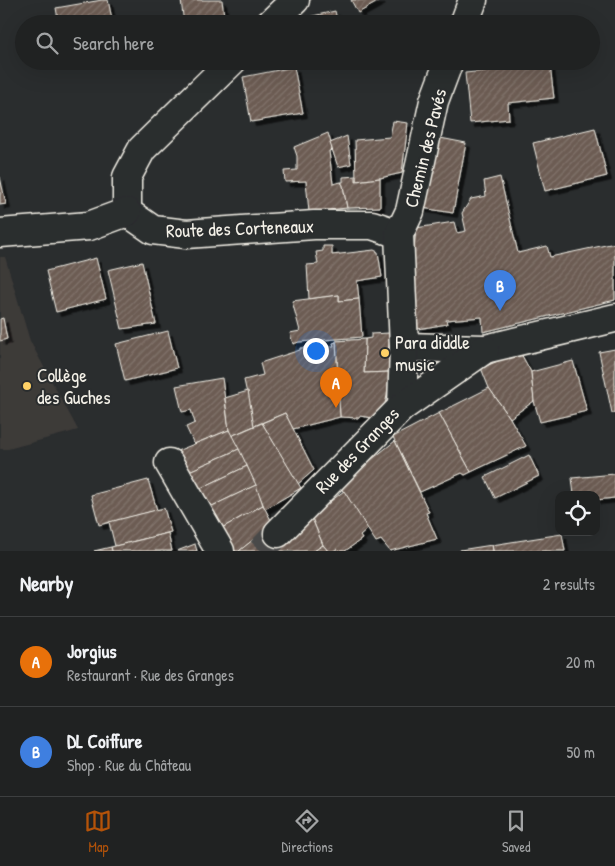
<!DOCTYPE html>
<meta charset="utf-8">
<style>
:root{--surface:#202222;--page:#2d2f2f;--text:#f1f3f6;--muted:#a2a4a5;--line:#3d3f40;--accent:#b45309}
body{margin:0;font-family:"Patrick Hand",sans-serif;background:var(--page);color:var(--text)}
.controls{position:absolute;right:15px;bottom:15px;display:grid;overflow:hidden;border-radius:10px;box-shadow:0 5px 20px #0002}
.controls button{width:45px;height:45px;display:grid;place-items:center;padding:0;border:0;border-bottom:1px solid var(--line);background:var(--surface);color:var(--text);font:25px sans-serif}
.you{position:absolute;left:315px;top:350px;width:18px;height:18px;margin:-12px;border:4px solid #fff;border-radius:50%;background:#1a73e8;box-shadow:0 0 0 8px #1a73e833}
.badge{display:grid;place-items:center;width:32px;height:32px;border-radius:50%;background:var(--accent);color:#fff;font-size:16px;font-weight:700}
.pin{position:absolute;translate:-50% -41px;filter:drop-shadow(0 1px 2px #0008)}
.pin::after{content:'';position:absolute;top:26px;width:18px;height:15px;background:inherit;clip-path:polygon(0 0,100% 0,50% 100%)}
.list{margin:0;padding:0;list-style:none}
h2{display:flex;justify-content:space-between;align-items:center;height:65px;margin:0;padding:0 20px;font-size:21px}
h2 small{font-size:16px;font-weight:400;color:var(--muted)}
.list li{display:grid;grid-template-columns:32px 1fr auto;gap:15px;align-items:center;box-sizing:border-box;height:90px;padding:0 20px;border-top:1px solid var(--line)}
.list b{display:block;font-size:19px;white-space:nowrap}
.list p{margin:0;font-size:16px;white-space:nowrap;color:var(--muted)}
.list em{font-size:16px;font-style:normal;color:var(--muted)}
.icon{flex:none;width:28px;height:28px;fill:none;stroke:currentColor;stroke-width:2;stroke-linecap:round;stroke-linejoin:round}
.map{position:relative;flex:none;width:615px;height:551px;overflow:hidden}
.search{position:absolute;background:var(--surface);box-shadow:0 5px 20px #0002;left:15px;right:15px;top:15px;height:55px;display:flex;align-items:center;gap:12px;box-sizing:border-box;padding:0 18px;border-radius:28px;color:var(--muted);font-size:19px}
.sheet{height:245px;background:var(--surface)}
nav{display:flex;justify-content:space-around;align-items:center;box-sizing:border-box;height:70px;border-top:1px solid var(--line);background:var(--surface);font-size:14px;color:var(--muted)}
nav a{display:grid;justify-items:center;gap:2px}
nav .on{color:var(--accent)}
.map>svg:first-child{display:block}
.built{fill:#3e3b39}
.building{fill:url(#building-hatch);stroke:#f4f1e8;filter:url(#shadow)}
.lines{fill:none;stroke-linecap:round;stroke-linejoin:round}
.minor-tunnel{stroke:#484a4a;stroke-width:28;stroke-dasharray:28 14;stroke-linecap:butt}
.minor-casing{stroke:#f4f1e8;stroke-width:31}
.minor{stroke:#2a2d2e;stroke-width:28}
.poi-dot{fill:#ffd166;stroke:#2a2d2e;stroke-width:2}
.labels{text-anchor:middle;stroke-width:4;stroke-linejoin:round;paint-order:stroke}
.street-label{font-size:19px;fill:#f4f1e8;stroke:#2a2d2e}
.poi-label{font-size:19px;fill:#f4f1e8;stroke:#2a2d2e;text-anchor:start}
</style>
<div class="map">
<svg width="615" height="551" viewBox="0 0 615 551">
<defs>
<pattern id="building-hatch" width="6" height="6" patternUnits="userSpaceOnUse" patternTransform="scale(1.25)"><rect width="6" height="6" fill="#6c5c53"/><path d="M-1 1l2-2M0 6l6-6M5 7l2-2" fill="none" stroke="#82746c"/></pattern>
<filter id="shadow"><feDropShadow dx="4.5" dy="4.5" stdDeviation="0" flood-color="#0009"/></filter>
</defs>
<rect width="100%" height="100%" fill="#2a2d2e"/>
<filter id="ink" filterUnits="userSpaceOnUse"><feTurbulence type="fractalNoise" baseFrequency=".02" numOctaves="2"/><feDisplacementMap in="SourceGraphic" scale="10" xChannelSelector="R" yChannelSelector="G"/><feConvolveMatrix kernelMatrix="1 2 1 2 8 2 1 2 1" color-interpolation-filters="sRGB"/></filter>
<g filter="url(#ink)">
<!-- built -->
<path class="built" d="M 0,257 L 5,257 L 30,341 L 78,430 L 8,449 L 0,449 Z"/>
<!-- building -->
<g class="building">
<path d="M 102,0 L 108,0 L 113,24 L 59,24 L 56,8 Z"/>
<path d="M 181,0 L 222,0 L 225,24 L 184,24 Z"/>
<path d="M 351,0 L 381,0 L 358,13 Z"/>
<path d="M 335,11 L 338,24 L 296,24 L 295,20 Z"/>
<path d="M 550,65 L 554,98 L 508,103 L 509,119 L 470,123 L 465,73 Z"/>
<path d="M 294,67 L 303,113 L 251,122 L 243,77 Z"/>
<path d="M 393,121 L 408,123 L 402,173 L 380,178 L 356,181 L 355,140 L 390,137 Z"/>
<path d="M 595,128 L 607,176 L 545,191 L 533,143 Z"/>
<path d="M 328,133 L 331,143 L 332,150 L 329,151 L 333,184 L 341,182 L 343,185 L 347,208 L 309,212 L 306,181 L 285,182 L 284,171 L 297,170 L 297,156 L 294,147 Z"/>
<path d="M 347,136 L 351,164 L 338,167 L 330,143 Z"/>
<path d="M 430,136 L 466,143 L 453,213 L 416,207 Z"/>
<path d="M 356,176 L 356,181 L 380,178 L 380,207 L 347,208 L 343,185 L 341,182 L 343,182 L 343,177 Z"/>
<path d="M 0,177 L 6,204 L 0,205 Z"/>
<path d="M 500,177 L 518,253 L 547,246 L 550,257 L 615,243 L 615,300 L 483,332 L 482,317 L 446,320 L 447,324 L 418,329 L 411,284 L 416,228 L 454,222 L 457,233 L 466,231 L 462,213 L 471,199 L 486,196 L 484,181 Z"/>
<path d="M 323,246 L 332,246 L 332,255 L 374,250 L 378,252 L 382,277 L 357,281 L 359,299 L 339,301 L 339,295 L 309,299 L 307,265 L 318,264 L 316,252 L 323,251 Z"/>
<path d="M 96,258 L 106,299 L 56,312 L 46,271 Z"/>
<path d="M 142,262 L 156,324 L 122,329 L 108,270 Z"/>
<path d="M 339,295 L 339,301 L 359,299 L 362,337 L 299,342 L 293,344 L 290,333 L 300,331 L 292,301 Z"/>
<path d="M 3,318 L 7,339 L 0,341 L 0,319 Z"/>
<path d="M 168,331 L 177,368 L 125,381 L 116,344 Z"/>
<path d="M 389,333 L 390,338 L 391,338 L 390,372 L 364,373 L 365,339 L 371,338 L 371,334 Z"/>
<path d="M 365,339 L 364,373 L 390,372 L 387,396 L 381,419 L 359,416 L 359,418 L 340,417 L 336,341 Z"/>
<path d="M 336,342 L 340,417 L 293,429 L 285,413 L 254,426 L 244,380 L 263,375 L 260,363 L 300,350 L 300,348 L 334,346 L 333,343 Z"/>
<path d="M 615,349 L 615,413 L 612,413 L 599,352 Z"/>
<path d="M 520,352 L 531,372 L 534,401 L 510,418 L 489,388 L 481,368 Z"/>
<path d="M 573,361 L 587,411 L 540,422 L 534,401 L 531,372 Z"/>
<path d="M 222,378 L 229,430 L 194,444 L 186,427 L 195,423 L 191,410 L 182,412 L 176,386 Z"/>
<path d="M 489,388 L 510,418 L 526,446 L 471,472 L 439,413 Z"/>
<path d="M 248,391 L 254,426 L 231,436 L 229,430 L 225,398 Z"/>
<path d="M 285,413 L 314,470 L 298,484 L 262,423 Z"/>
<path d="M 439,413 L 471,472 L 465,475 L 462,473 L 420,492 L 393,437 Z"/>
<path d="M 262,423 L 301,488 L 265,509 L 247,466 L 231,436 Z"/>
<path d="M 229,430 L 239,449 L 187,472 L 177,451 Z"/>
<path d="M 395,441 L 429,512 L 426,513 L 437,539 L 390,551 L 381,540 L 376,542 L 339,485 Z"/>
<path d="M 239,449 L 247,466 L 197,490 L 187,472 Z"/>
<path d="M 529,455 L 539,476 L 495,498 L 485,477 Z"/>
<path d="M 247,466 L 256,485 L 208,508 L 197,490 Z"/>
<path d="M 615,474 L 615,498 L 596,500 L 596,495 L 574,495 L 572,478 Z"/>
<path d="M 148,480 L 157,510 L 99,525 L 91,495 Z"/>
<path d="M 256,485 L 263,505 L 220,529 L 208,508 Z"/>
<path d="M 344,491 L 368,529 L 360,536 L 362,539 L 345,551 L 338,551 L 337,549 L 333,551 L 328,551 L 323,545 L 311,516 Z"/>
<path d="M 263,505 L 273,524 L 239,551 L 235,551 L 220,529 Z"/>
<path d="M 164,508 L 171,532 L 115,546 L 109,522 Z"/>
<path d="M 311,516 L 323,545 L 314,551 L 239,551 L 273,524 Z"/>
<path d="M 168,533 L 172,551 L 112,551 L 111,547 Z"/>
<path d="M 562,534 L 565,551 L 493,551 L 492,545 Z"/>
<path d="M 195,544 L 197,551 L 177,551 Z"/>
<path d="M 323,545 L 328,551 L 314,551 Z"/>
<path d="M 492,545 L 493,551 L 460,551 L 460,550 Z"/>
<path d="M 111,547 L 112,551 L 94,551 Z"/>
</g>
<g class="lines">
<!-- minor-tunnel -->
<path class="minor-tunnel" d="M 261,551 L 278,533"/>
<defs>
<g id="minor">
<path d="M 270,24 L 295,0"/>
<path d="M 464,24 L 473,0"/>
<path d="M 127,212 L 153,230 L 186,234 L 314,225 L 372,225 L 399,234"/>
<path d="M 127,212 L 127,177 L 142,149 L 232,61"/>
<path d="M 0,233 L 89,226 L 127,212"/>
<path d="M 404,347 L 485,349 L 615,318"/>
<path d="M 402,407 L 404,347 L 399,234 L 410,211 L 434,101 L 449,61"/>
<path d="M 169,463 L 220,551"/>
<path d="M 278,533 L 402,407 L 485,349"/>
</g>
</defs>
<!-- minor casing -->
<use href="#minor" class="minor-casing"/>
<!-- minor -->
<use href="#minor" class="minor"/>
</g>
</g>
<!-- markers -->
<g class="poi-dot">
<circle cx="385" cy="353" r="5"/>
<circle cx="27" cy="386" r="5"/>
</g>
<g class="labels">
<!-- street labels -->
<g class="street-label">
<text transform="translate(425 148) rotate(-76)" y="7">Chemin des Pavés</text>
<text transform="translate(240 228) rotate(-2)" y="7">Route des Corteneaux</text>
<text transform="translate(357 450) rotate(-46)" y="7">Rue des Granges</text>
</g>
<!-- poi labels -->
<g class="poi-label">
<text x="395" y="349">Para diddle<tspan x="395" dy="22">music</tspan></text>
<text x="37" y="382">Collège<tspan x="37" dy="22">des Guches</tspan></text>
</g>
</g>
</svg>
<div class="controls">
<button><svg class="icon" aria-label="locate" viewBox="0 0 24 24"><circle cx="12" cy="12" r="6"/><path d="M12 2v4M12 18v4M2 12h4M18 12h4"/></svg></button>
</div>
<div class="you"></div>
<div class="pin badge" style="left:336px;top:408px;background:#e8710a">A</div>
<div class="pin badge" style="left:500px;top:311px;background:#3f7fe0">B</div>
<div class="search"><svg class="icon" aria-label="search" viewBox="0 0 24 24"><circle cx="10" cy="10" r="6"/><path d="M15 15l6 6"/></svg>Search here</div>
</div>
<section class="sheet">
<h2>Nearby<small>2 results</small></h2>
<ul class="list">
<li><span class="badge" style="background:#e8710a">A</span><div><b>Jorgius</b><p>Restaurant · Rue des Granges</p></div><em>20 m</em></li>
<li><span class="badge" style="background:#3f7fe0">B</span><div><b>DL Coiffure</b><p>Shop · Rue du Château</p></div><em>50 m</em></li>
</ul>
</section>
<nav>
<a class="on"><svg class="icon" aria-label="map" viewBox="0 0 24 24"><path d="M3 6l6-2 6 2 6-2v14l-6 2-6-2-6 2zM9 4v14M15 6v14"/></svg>Map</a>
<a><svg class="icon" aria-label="directions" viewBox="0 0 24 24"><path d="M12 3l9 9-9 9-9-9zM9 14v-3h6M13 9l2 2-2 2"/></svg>Directions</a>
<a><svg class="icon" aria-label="saved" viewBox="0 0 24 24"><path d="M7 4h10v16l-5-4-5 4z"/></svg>Saved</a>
</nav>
